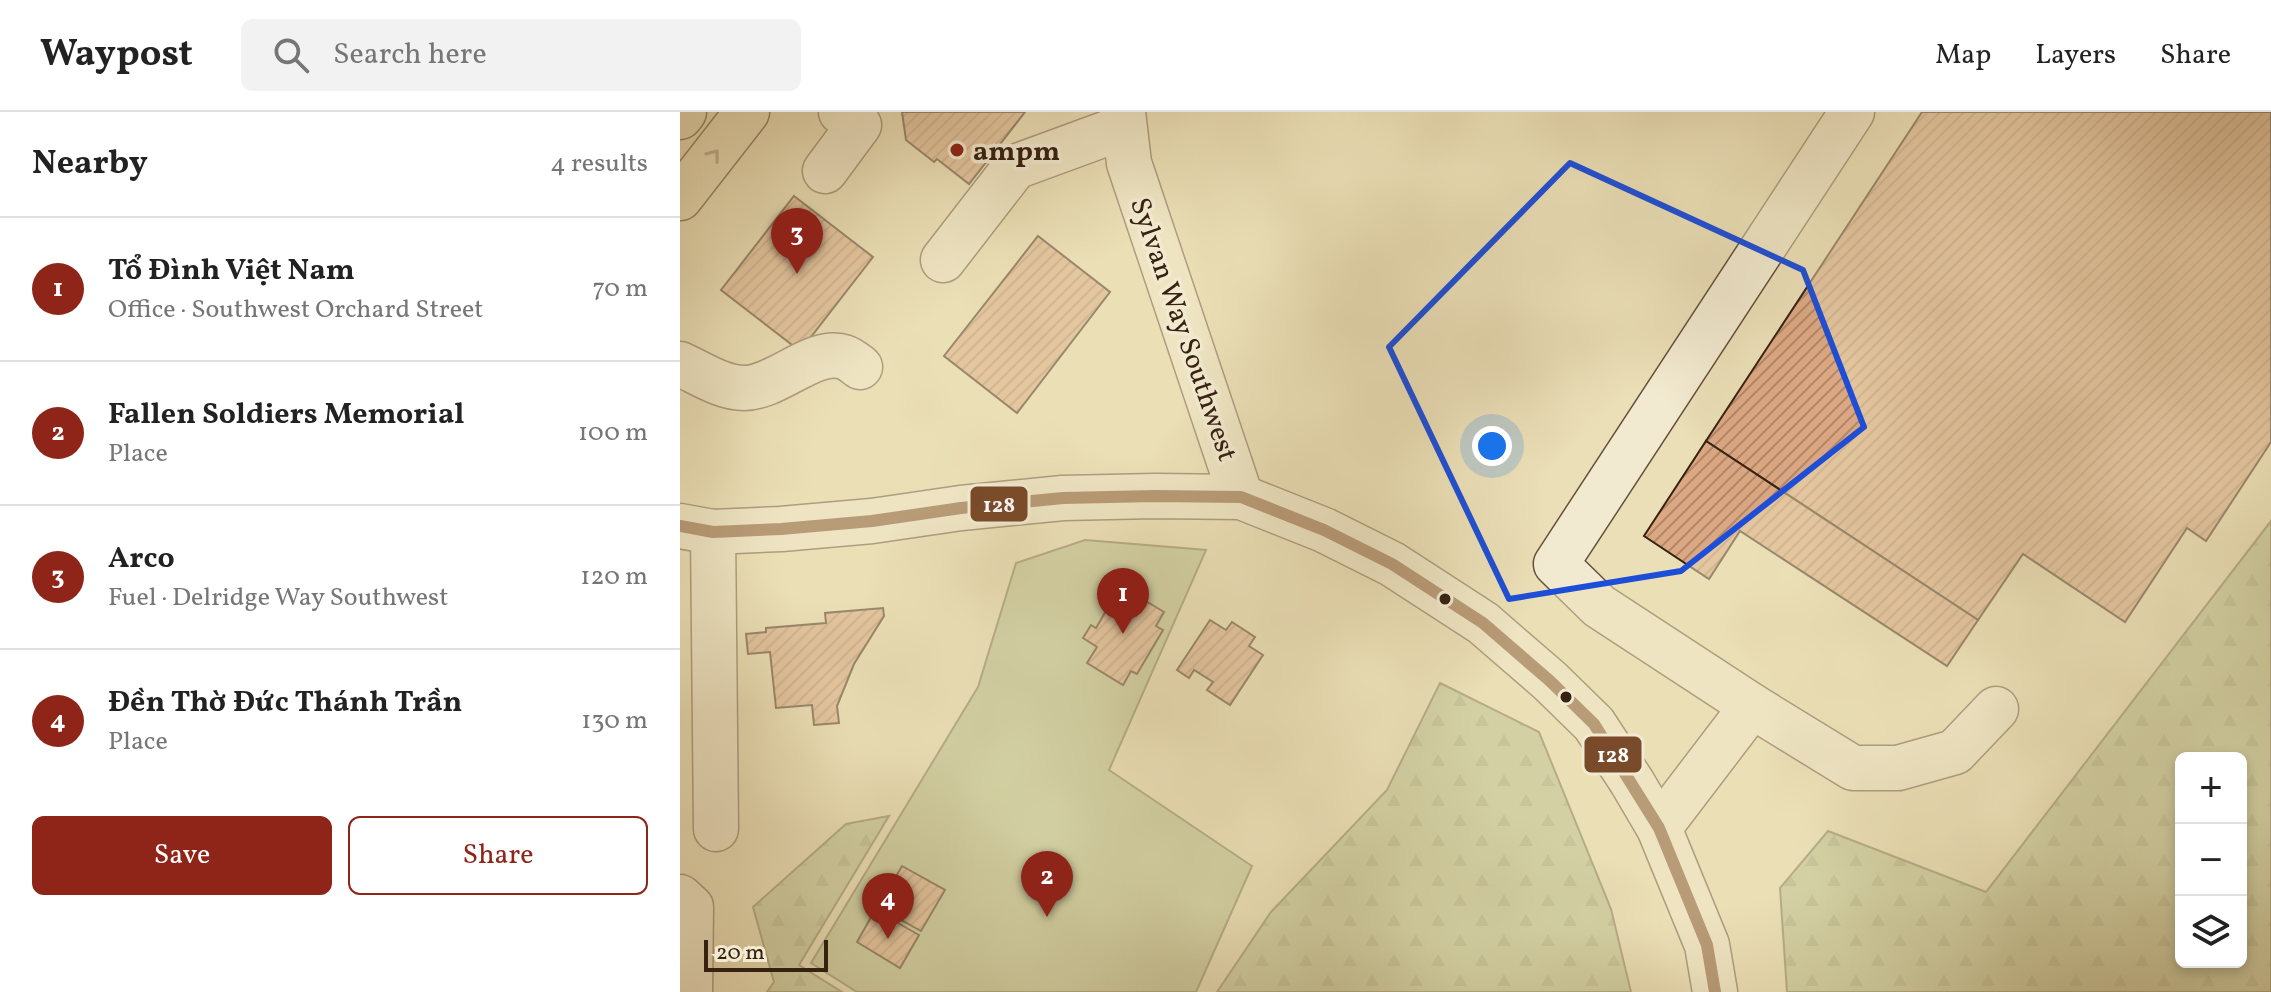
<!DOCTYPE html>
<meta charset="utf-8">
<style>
:root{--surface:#fff;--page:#f2f2f2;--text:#222;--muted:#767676;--line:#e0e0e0;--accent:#8f2418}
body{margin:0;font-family:Vollkorn,serif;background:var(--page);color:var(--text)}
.controls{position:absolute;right:24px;bottom:24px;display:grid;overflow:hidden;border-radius:12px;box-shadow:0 4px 12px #0003}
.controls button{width:72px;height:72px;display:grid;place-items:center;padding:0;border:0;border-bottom:2px solid var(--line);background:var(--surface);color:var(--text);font:40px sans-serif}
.scale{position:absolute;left:24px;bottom:20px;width:124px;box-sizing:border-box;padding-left:8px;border:4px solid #372111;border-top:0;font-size:22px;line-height:28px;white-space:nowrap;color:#372111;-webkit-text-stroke:6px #f2ead0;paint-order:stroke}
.you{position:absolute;left:812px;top:334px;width:28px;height:28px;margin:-20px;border:6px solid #fff;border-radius:50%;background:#1a73e8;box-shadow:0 0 0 12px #1a73e833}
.badge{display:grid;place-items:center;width:52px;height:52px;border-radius:50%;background:var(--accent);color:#fff;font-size:26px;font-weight:700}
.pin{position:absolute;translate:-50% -66px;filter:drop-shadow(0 2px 4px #0008)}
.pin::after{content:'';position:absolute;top:42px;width:28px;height:24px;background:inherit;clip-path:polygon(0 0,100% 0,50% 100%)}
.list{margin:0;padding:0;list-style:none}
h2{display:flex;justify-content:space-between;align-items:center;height:104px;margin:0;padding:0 32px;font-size:34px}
h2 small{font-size:26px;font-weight:400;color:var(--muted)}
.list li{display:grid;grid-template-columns:52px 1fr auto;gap:24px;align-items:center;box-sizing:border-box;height:144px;padding:0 32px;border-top:2px solid var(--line)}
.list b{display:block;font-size:30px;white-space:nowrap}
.list p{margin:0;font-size:26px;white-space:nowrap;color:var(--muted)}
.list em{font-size:26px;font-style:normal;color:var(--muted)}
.actions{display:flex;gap:16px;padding:24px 32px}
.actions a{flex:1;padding:18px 0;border:2px solid var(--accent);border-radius:12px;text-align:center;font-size:28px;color:var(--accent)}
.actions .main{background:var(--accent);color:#fff}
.icon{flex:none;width:44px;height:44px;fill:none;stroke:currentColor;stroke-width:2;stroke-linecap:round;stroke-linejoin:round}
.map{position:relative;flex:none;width:1591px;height:880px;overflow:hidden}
header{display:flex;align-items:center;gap:48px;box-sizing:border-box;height:112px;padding:0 40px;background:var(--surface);border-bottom:2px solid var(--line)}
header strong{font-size:38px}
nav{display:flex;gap:44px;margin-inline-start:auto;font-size:28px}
.search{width:560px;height:72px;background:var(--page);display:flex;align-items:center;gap:20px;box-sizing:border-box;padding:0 28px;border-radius:12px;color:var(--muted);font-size:30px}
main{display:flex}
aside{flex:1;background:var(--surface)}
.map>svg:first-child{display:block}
.forest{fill:url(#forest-firs);stroke:#777250;stroke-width:2;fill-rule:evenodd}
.park{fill:#b7c28e;stroke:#777250;stroke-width:2}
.building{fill:url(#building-hatch);stroke:#372111;stroke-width:2}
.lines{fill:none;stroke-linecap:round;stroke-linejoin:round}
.minor-casing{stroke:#64503a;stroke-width:47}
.major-casing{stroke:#372111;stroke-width:47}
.minor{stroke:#f2ead0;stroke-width:44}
.major{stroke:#ebdfb7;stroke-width:44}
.bus-1-casing{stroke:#f2ead0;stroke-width:18}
.bus-1{stroke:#7a4b2a;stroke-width:12}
.oneway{stroke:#918064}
.marked{fill:none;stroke:#1d4ed8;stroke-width:6;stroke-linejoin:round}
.poi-dot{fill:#8f2418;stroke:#f2ead0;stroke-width:3}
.bus-dot{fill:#372111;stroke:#f2ead0;stroke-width:3}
.labels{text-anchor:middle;stroke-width:7;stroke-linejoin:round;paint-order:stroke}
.poi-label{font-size:28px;font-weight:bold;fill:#372111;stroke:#f2ead0;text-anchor:start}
.street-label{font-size:28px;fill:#372111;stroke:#f2ead0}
.line-badge{stroke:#f2ead0;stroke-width:3}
.badge-label{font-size:22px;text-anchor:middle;font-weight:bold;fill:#fff}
</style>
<header>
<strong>Waypost</strong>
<div class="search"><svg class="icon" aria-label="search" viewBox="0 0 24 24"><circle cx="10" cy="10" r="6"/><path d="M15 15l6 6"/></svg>Search here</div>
<nav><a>Map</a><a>Layers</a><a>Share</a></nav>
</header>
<main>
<aside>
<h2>Nearby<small>4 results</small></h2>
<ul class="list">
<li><span class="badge">1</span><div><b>Tổ Đình Việt Nam</b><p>Office · Southwest Orchard Street</p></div><em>70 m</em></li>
<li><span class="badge">2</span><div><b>Fallen Soldiers Memorial</b><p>Place</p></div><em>100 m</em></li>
<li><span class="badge">3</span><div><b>Arco</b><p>Fuel · Delridge Way Southwest</p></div><em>120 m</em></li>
<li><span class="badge">4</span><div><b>Đền Thờ Đức Thánh Trần</b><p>Place</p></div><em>130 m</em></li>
</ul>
<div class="actions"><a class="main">Save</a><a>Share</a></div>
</aside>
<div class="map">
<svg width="1591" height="880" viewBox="0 0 1591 880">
<defs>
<pattern id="forest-firs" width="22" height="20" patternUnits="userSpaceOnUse" patternTransform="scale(2)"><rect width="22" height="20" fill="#b7c28e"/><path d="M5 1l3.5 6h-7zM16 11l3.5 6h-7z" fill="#9ea679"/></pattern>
<pattern id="building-hatch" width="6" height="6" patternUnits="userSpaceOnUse" patternTransform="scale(2)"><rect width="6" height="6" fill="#dca883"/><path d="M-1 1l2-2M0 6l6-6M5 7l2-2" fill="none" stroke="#b3886a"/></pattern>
</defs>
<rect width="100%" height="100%" fill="#ebdfb7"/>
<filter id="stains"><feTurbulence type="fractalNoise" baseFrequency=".0025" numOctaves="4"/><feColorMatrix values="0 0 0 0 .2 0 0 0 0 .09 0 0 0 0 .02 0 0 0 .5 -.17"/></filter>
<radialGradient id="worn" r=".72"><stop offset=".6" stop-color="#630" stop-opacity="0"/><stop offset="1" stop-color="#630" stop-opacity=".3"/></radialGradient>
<!-- forest -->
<g class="forest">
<path d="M 1591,409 L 1591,880 L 1107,880 L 1100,776 L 1148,719 L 1306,780 ZM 1561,646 L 1561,850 L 1501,850 L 1501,646 Z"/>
<path d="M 760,571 L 859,620 L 931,797 L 951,880 L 537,880 L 591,800 L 707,678 Z"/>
<path d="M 209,704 L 119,853 L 162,880 L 87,880 L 94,870 L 73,795 L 166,712 Z"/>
</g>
<!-- park -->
<path class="park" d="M 405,428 L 526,438 L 429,658 L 572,754 L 516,880 L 177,880 L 131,851 L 298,575 L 336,451 Z"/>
<!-- building -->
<g class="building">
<path d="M 222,0 L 345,0 L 289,72 L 257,47 L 254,50 L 226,28 Z"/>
<path d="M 1242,0 L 1591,0 L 1591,330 L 1526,429 L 1507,416 L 1445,510 L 1343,442 L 1298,508 L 1026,329 Z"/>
<path d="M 114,84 L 193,145 L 120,239 L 41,178 Z"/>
<path d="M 358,124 L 430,180 L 337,301 L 264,244 Z"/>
<path d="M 1026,329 L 1298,508 L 1267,554 L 1060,419 L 1029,467 L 964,424 Z"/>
<path d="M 446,477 L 484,500 L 476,514 L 483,518 L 457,562 L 451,559 L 443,573 L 407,551 L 417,535 L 403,526 L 411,513 L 416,516 L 434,485 L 439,487 Z"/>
<path d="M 203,496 L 204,504 L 174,552 L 157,594 L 159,611 L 134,613 L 132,593 L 96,596 L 90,540 L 68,542 L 66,522 L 86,520 L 86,516 L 146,511 L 145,501 Z"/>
<path d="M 530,508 L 546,518 L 552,510 L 575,525 L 569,534 L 583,543 L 550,593 L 527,578 L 533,570 L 514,558 L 509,566 L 497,558 Z"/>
<path d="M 222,754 L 265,778 L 241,819 L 198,795 Z"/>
<path d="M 195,798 L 239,823 L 220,856 L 177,830 Z"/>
</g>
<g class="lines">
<defs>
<g id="minor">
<path d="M 443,0 L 449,51 L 561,385"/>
<path d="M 145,59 L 179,13 L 161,0"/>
<path d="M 263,148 L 335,55 L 444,15"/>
<path d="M 0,252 C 20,261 42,276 64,276 C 97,276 134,235 164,245 C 170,247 176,252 180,255"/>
<path d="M 0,414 L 33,420 L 101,417 L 192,409 L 281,396 L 383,386 L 475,384 L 561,385 L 644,418 L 712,452 L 803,511 L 870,569 L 914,612 L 952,670 L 979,716 L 1027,833 L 1035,880"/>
<path d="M 33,420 L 36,717"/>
<path d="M 1072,594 L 1173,656 L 1218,656 L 1275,640 L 1316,597"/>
<path d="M 979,716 L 1072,594 L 919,494 L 876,452 L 1172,0"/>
<path d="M 0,785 L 11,795 L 10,880"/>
</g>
<g id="major">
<path d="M 0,5 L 4,0"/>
<path d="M 0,86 L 67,0"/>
</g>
</defs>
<!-- minor casing -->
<use href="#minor" class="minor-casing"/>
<!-- major casing -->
<use href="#major" class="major-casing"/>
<!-- minor -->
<use href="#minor" class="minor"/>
<!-- major -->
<use href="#major" class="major"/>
<defs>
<path id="bus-1" d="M 0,414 L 33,420 L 101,417 L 192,409 L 281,396 L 383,386 L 475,384 L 561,385 L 644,418 L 712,452 L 803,511 L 870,569 L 914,612 L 979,716 L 1027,833 L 1035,880"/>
</defs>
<!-- bus-1 casing -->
<use href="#bus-1" class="bus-1-casing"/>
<!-- bus-1 -->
<use href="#bus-1" class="bus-1"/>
</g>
<!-- one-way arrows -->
<defs><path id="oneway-chevron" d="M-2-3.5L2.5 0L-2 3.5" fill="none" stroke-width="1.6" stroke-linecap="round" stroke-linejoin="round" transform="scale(2)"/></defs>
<use class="oneway" href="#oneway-chevron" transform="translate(34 43) rotate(-52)"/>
<!-- marked area -->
<path d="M0 0H1591V880H0ZM 890,51 L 1123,158 L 1184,315 L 1001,459 L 829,487 L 709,235 Z" fill="#ebdfb7" fill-opacity=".55" fill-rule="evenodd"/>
<path class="marked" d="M 890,51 L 1123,158 L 1184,315 L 1001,459 L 829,487 L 709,235 Z"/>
<!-- markers -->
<circle class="poi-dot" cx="277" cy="38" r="8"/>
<g class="bus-dot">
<circle cx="765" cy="487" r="7"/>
<circle cx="886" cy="585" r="7"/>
</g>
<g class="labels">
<!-- poi labels -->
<g class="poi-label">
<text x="293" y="48">ampm</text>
</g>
<!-- street labels -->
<g class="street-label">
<text transform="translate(505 217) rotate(71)" y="10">Sylvan Way Southwest</text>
</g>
</g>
<g class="line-badge">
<rect x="289" y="373" width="60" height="38" rx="8" fill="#7a4b2a"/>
<rect x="903" y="623" width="60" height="39" rx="8" fill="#7a4b2a"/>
</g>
<g class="badge-label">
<text x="319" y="400">128</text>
<text x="933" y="650">128</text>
</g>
<rect width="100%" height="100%" filter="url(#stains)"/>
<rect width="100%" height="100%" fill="url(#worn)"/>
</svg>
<div class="controls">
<button>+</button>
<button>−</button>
<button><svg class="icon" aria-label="layers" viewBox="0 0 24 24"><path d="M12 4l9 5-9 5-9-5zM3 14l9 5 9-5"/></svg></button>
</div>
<div class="scale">20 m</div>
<div class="you"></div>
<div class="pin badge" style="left:443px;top:522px">1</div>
<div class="pin badge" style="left:367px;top:805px">2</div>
<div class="pin badge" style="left:117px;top:162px">3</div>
<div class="pin badge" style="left:208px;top:827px">4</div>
</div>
</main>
